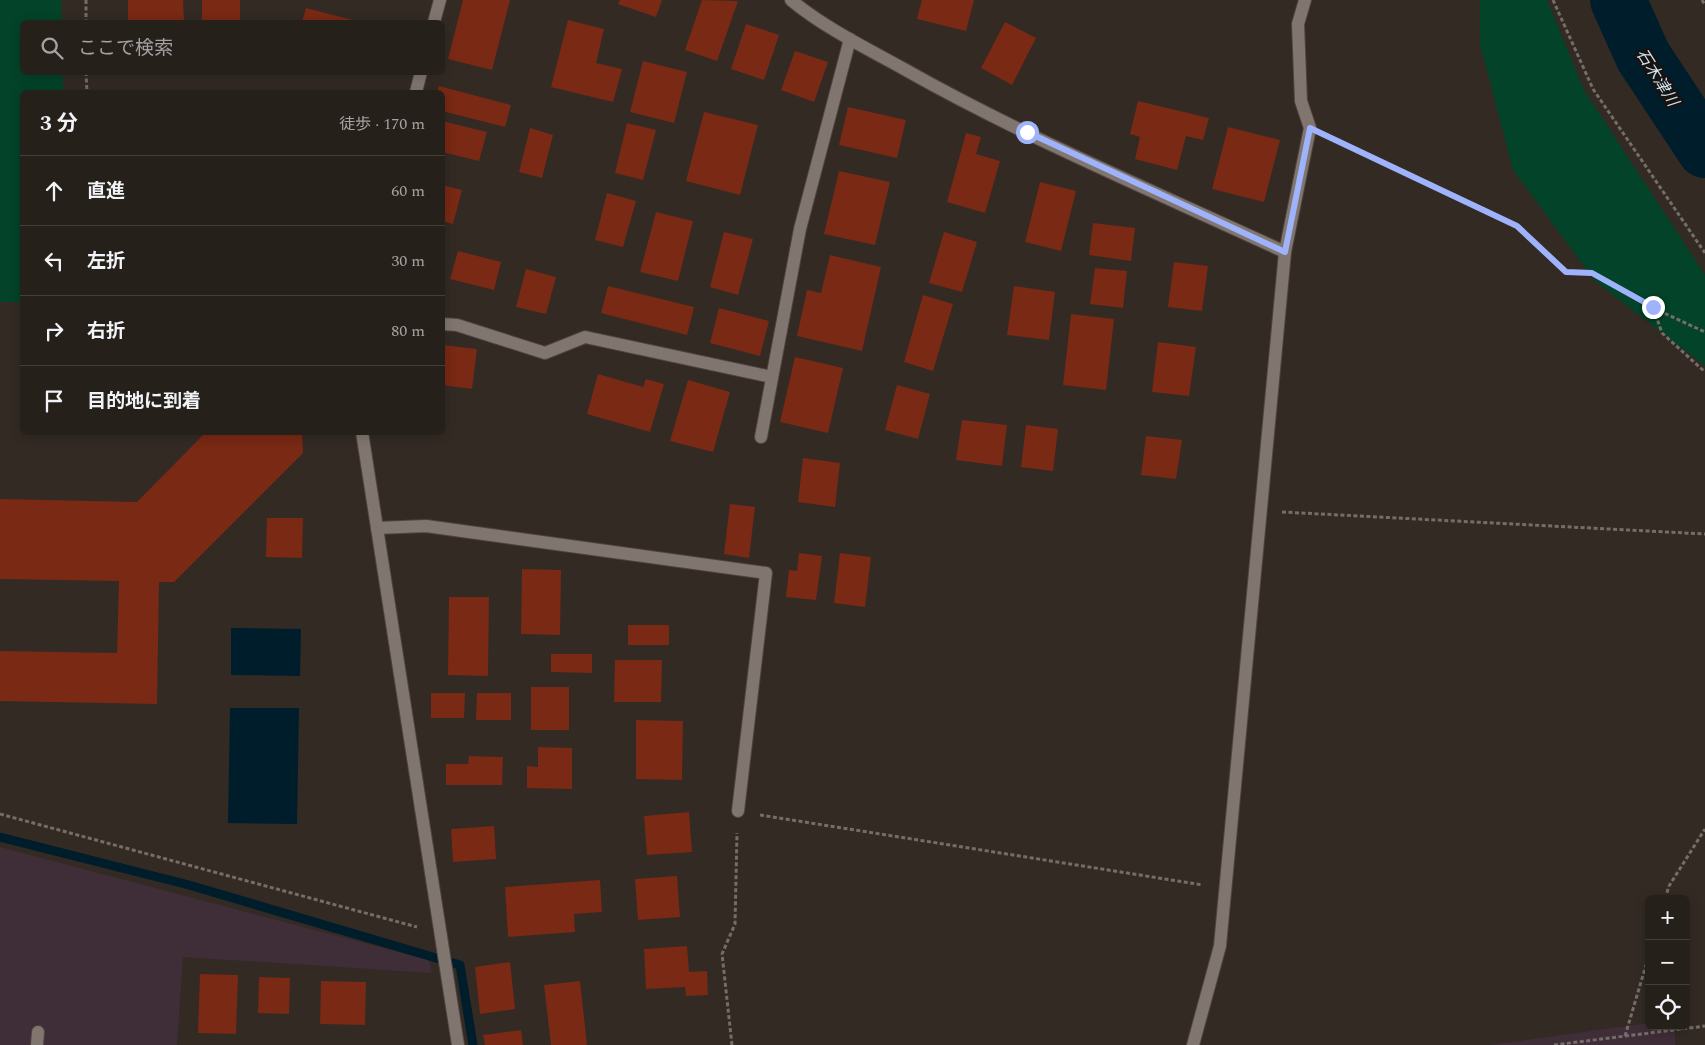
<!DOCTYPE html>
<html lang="ja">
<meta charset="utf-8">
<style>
:root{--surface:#26201b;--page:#322d28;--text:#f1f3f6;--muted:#a4a3a3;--line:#423e3a}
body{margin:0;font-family:Spectral,"Noto Sans JP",serif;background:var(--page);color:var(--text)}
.controls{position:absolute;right:15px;bottom:15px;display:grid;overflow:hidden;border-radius:8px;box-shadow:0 2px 12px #0003}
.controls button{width:45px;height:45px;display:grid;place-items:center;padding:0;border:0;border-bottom:1px solid var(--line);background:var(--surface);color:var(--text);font:25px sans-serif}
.stop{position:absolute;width:15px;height:15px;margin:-11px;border:4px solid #9fb3fd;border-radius:50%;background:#fff}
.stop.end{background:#9fb3fd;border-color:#fff;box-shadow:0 1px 5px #0008}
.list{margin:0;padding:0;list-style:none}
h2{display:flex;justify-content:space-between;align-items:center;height:65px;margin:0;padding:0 20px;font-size:21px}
h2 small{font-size:16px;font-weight:400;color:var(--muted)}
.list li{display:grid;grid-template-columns:32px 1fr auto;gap:15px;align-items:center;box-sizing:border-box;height:70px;padding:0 20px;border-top:1px solid var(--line)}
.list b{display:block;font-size:19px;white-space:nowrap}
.list em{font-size:16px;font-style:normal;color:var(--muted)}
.icon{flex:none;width:28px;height:28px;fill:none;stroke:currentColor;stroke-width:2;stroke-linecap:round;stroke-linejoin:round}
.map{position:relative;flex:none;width:1705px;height:1045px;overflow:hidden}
.search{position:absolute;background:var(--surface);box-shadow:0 2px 12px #0003;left:20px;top:20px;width:425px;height:55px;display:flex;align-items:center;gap:12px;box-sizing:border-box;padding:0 18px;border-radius:8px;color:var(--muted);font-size:19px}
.panel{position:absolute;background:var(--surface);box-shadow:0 2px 12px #0003;left:20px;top:90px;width:425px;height:345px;border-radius:8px}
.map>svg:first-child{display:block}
.commercial{fill:#3f2d37}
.green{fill:#034329}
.water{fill:#001d2c}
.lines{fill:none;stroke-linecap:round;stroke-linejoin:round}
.stream{stroke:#001d2c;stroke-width:9}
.river{stroke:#001d2c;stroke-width:56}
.building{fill:#792914}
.minor-casing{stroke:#4e4541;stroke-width:14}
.path{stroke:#756d68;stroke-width:3;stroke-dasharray:4 2.5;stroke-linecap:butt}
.minor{stroke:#81766f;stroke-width:12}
.route{stroke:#9fb3fd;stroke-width:6}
.labels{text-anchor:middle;stroke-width:5;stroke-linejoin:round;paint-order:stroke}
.water-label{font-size:16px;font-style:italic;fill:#cfe5f2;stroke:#181311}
</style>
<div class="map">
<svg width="1705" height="1045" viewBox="0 0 1705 1045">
<rect width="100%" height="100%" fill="#332a24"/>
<!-- commercial -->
<g class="commercial">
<path d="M 0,847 L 429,960 L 432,973 L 183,957 L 177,1045 L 0,1045 Z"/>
<path d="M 1649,1023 L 1649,1026 L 1675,1026 L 1675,1045 L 1489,1045 Z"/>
</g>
<!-- green -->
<g class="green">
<path d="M 0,0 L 61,0 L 62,22 L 22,22 L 22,72 L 63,73 L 63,92 L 22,92 L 22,302 L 0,302 Z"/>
<path d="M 1480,0 L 1547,0 L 1584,90 L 1705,275 L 1705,366 L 1595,281 L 1513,170 L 1480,44 Z"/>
</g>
<!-- water -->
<g class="water">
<path d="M 231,628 L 301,629 L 300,676 L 231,675 Z"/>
<path d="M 230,708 L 299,708 L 297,824 L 228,823 Z"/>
</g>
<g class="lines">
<!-- stream -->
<path class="stream" d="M 0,837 L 189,885 L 460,965 L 473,1045"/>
<!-- river -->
<path class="river" d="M 1618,0 L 1643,56 L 1705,150"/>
</g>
<!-- building -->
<g class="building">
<path d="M 128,0 L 183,0 L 184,22 L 128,22 Z"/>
<rect x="202" y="0" width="38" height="22"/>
<path d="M 463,0 L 510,0 L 492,70 L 448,59 Z"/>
<path d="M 620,0 L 662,0 L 656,17 L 618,4 Z"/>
<path d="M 702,0 L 738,1 L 717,61 L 685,50 Z"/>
<path d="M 922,0 L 974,0 L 966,31 L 917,19 Z"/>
<path d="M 306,8 L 360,22 L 302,22 Z"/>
<path d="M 568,20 L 604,29 L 596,63 L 622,69 L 613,102 L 551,87 Z"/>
<path d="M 1005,22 L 1036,38 L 1012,85 L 981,68 Z"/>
<path d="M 746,24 L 779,35 L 764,80 L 731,69 Z"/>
<path d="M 795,51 L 828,62 L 814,102 L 781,90 Z"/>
<path d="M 643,61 L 687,72 L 674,123 L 630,112 Z"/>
<path d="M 439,86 L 511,105 L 505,127 L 442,111 L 442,92 L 437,92 Z"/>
<path d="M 1138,101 L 1209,118 L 1203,140 L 1186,136 L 1177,170 L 1135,159 L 1140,137 L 1130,134 Z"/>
<path d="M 848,107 L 906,120 L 897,158 L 839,145 Z"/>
<path d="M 704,112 L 758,125 L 740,195 L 686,181 Z"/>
<path d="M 442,121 L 487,132 L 479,161 L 442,152 Z"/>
<path d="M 627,123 L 656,130 L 643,180 L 615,173 Z"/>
<path d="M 1228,127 L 1280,140 L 1264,202 L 1212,189 Z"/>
<path d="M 530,128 L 553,135 L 542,178 L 519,172 Z"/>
<path d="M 966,133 L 981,137 L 976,154 L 1000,161 L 985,213 L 947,202 Z"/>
<path d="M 839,171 L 890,182 L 875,245 L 824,234 Z"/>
<path d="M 1040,182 L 1076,191 L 1061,251 L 1025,242 Z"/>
<path d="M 442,185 L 462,190 L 453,224 L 442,221 Z"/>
<path d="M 607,193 L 636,201 L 623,247 L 595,240 Z"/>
<path d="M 656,212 L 693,221 L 678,281 L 640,272 Z"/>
<path d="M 1093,223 L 1135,228 L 1131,261 L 1089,255 Z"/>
<path d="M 724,232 L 753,239 L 738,295 L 710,287 Z"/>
<path d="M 944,232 L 977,242 L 962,292 L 929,283 Z"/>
<path d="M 458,251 L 501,262 L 494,290 L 450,279 Z"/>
<path d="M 830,255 L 881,267 L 862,351 L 797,336 L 807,290 L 821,293 Z"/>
<path d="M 1174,262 L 1208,266 L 1202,311 L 1168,307 Z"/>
<path d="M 1095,268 L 1127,271 L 1123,308 L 1090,304 Z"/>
<path d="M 526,269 L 556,277 L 546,314 L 516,307 Z"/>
<path d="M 608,286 L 694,307 L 687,335 L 601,313 Z"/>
<path d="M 1014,286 L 1055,292 L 1049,340 L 1007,335 Z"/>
<path d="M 923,295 L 953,304 L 933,371 L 904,362 Z"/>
<path d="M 719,308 L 769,321 L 760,356 L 710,343 Z"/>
<path d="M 1071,314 L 1114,319 L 1106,390 L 1063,385 Z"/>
<path d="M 1158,342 L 1196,347 L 1189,396 L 1152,392 Z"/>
<path d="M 442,345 L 477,349 L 472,389 L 442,385 Z"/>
<path d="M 795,357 L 843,368 L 828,433 L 780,422 Z"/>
<path d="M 598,374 L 643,387 L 646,379 L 664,384 L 650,432 L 587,414 Z"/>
<path d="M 688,380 L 730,392 L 713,452 L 670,441 Z"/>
<path d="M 897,385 L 930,394 L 918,439 L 885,430 Z"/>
<path d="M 962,420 L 1007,425 L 1002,466 L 956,460 Z"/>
<path d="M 1026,425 L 1058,429 L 1053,471 L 1021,467 Z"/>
<path d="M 206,432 L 302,432 L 303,453 L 174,582 L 159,582 L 157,704 L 0,701 L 0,651 L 117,653 L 119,581 L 0,579 L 0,499 L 137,502 Z"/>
<path d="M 1146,436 L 1182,440 L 1176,479 L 1141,475 Z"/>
<path d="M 803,458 L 840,463 L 835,507 L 798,502 Z"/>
<path d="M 730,504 L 755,507 L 749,558 L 724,554 Z"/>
<path d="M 267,518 L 303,518 L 302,558 L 266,557 Z"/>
<path d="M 799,553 L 822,556 L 816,600 L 786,597 L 789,570 L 797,571 Z"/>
<path d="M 840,553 L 871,557 L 865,607 L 834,603 Z"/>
<path d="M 522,569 L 561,570 L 560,635 L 521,634 Z"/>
<path d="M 449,597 L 489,597 L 488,676 L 448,675 Z"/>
<rect x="628" y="625" width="41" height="20"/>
<path d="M 551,654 L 592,654 L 592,673 L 551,672 Z"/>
<path d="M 615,660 L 662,660 L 661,702 L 614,702 Z"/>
<rect x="531" y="687" width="38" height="43"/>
<path d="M 431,693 L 465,693 L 464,718 L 431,718 Z"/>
<path d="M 477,693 L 511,693 L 511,720 L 476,720 Z"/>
<path d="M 636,720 L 683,721 L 682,780 L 636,779 Z"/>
<path d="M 538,747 L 572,748 L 572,789 L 527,788 L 527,766 L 538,767 Z"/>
<path d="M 469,756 L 503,757 L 502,785 L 446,785 L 446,764 L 468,764 Z"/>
<path d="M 689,812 L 692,852 L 647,855 L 644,816 Z"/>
<path d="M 494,826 L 496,859 L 453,862 L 451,829 Z"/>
<path d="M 677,876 L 680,917 L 638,920 L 635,879 Z"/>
<path d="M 600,880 L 602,912 L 574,914 L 575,932 L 508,937 L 505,887 Z"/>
<path d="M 687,946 L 689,972 L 707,971 L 708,995 L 686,996 L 685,987 L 646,989 L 644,949 Z"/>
<path d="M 510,962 L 515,1009 L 480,1014 L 475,967 Z"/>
<path d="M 200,974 L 238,975 L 236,1034 L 198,1033 Z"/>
<path d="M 259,977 L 290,978 L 289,1014 L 258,1013 Z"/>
<path d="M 321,981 L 366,982 L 365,1025 L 320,1024 Z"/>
<path d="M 580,981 L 587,1045 L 551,1045 L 544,985 Z"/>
<path d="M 521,1030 L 523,1045 L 485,1045 L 483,1035 Z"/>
</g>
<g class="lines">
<defs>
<g id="minor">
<path d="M 791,0 C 825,28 866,48 904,69 C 1026,138 1158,193 1285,252"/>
<path d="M 434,22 L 440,0"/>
<path d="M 416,92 L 421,72"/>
<path d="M 442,324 L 457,325 L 545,353 L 585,337 L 772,377"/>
<path d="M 362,432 L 458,1045"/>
<path d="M 761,437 L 800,229 L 850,39"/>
<path d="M 377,528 L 426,526 L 766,573 L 738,811"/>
<path d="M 37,1045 L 38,1032"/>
<path d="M 1193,1045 L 1220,946 L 1285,252 L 1310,128 L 1301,101 L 1298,24 L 1305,0"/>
</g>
</defs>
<!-- minor casing -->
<use href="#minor" class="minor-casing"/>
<!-- path -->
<g class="path">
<path d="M 86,0 L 86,22"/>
<path d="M 1553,0 L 1593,89 L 1705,253"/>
<path d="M 1702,0 L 1705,5"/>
<path d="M 86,72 L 87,92"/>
<path d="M 1331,137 L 1517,226 L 1566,272 L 1592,273 L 1653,307 L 1662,333 L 1705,372"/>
<path d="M 1653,308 L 1705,332"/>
<path d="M 1282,512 L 1705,534"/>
<path d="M 0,814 L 417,927"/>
<path d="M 760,815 L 1203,885"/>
<path d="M 1665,899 L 1669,886 L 1705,829"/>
<path d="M 1625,1036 L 1649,955"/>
<path d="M 732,1045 L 722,954 L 735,924 L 737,833"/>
<path d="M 1554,1045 L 1705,1026"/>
</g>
<!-- minor -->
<use href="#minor" class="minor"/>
</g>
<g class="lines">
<!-- route -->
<path class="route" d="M 1027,132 L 1285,252 L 1310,128 L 1517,226 L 1566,272 L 1592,273 L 1653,307"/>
</g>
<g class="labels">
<!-- water labels -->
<g class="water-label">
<text transform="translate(1658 77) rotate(58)" y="6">石木津川</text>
</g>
</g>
</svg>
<div class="controls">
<button>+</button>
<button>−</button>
<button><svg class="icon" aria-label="locate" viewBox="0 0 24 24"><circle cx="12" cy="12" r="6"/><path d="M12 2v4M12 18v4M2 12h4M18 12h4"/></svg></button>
</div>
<div class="stop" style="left:1027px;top:132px"></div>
<div class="stop end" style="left:1653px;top:307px"></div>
<div class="search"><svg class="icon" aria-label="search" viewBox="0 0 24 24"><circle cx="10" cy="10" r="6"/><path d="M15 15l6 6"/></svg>ここで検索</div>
<section class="panel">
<h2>3 分<small>徒歩 · 170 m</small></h2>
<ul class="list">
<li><svg class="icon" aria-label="ahead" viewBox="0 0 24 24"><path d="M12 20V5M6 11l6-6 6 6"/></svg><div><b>直進</b></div><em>60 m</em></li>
<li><svg class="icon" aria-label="left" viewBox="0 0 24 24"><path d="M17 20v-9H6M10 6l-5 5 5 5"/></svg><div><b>左折</b></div><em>30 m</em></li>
<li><svg class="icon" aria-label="right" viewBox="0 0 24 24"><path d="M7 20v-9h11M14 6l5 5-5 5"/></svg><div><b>右折</b></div><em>80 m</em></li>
<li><svg class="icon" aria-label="arrive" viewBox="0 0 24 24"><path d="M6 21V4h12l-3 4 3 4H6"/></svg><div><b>目的地に到着</b></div></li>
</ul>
</section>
</div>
